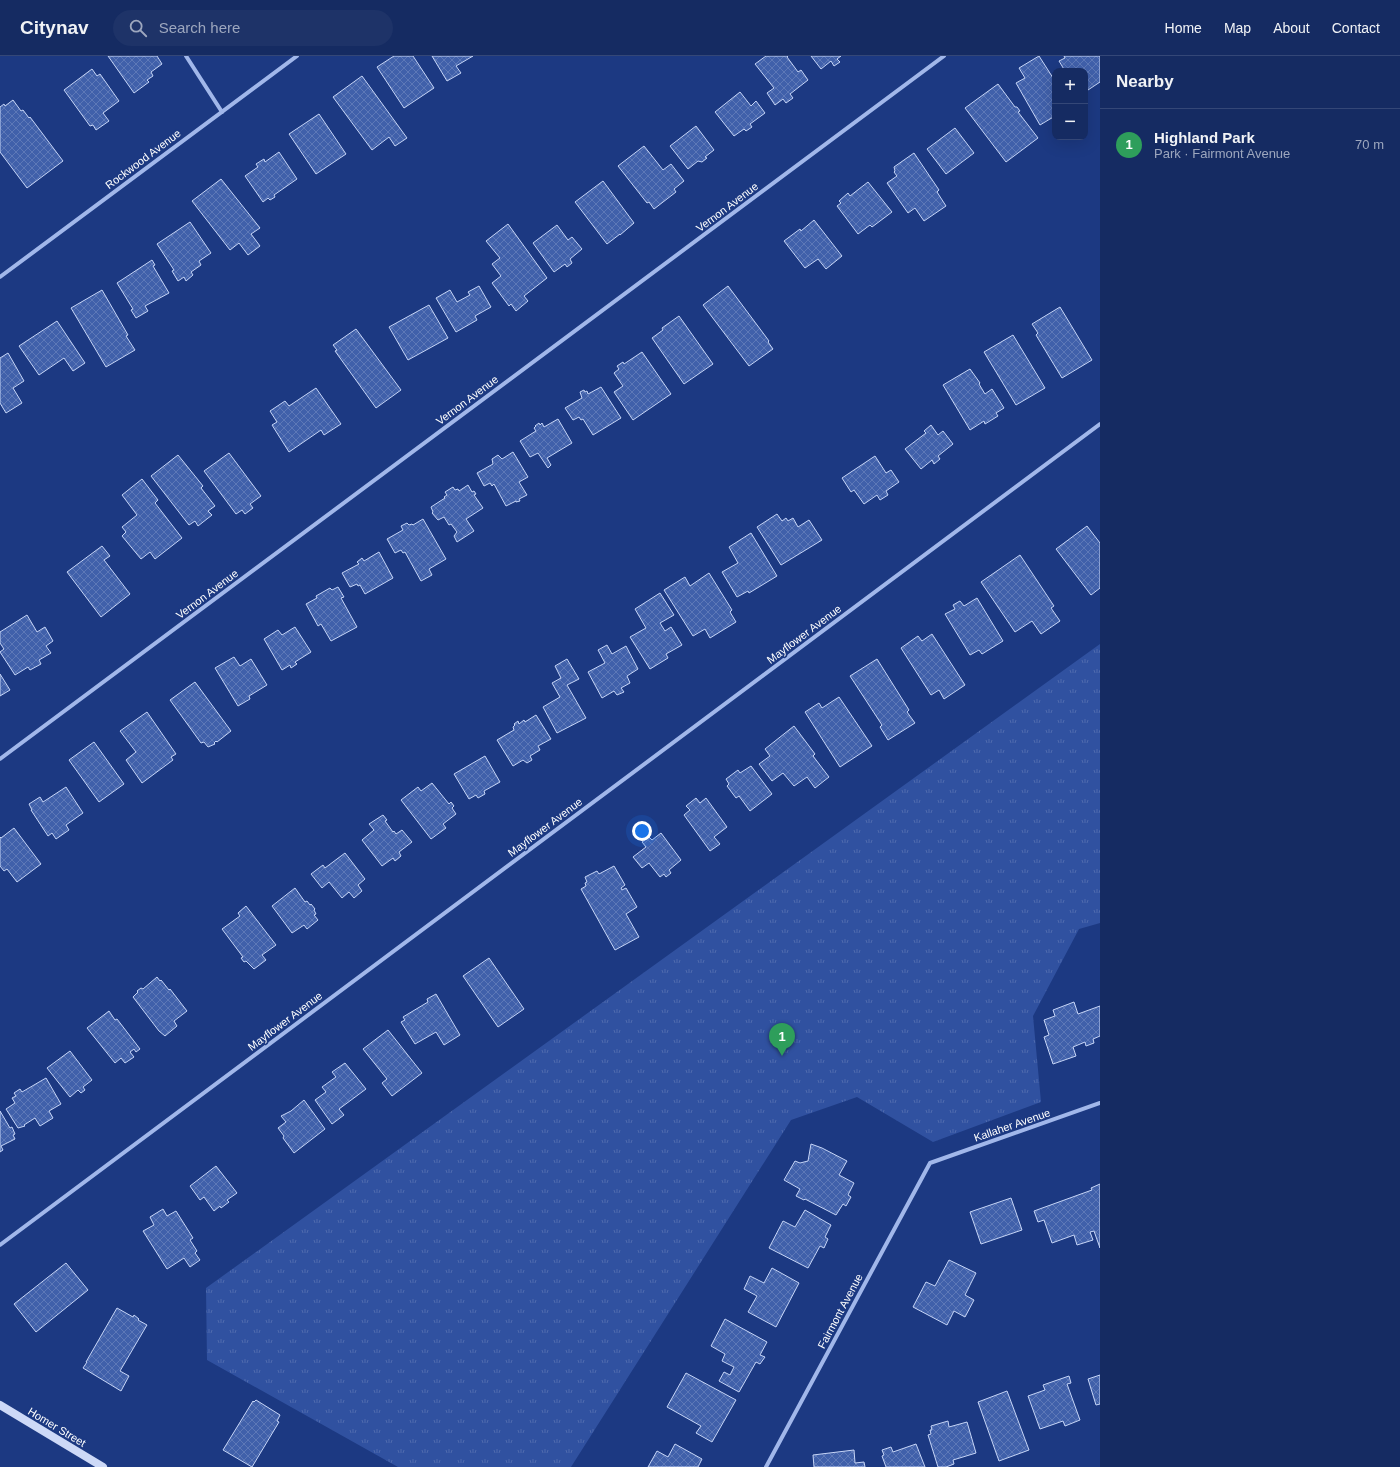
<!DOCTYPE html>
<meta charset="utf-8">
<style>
:root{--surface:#152b62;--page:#1e3368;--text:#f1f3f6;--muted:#9da7be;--line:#344777;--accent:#fae45f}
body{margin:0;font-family:Arial,sans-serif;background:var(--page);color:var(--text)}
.controls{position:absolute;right:12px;top:12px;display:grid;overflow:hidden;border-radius:8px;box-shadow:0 4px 16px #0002}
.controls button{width:36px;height:36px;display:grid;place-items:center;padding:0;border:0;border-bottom:1px solid var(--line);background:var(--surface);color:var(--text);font:20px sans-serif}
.you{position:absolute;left:642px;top:775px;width:14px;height:14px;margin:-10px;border:3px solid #fff;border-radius:50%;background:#1a73e8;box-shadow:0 0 0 6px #1a73e833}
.badge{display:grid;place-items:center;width:26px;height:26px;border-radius:50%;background:var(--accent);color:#fff;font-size:13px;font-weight:700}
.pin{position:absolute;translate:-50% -33px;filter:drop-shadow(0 1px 2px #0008)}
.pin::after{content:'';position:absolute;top:21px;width:14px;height:12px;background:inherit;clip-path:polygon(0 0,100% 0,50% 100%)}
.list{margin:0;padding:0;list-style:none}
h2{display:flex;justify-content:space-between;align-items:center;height:52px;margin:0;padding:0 16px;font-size:17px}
h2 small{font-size:13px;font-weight:400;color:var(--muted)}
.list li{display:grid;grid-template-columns:26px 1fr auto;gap:12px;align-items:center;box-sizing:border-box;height:72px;padding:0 16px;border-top:1px solid var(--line)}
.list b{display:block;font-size:15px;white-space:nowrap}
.list p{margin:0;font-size:13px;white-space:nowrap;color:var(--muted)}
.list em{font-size:13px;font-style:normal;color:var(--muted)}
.icon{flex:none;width:22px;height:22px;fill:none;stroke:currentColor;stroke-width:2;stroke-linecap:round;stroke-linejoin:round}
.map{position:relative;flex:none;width:1100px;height:1411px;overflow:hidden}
header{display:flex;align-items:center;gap:24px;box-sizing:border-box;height:56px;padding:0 20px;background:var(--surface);border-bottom:1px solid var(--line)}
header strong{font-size:19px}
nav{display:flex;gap:22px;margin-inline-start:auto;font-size:14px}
.search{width:280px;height:36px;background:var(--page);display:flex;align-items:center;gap:10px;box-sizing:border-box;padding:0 14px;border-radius:22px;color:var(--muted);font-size:15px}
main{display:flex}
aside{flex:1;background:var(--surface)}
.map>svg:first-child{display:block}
.grass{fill:url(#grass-tufts)}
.building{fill:url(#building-cross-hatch);stroke:#c6d5f7}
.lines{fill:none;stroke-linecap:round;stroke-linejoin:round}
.street{stroke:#a1b7ea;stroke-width:4}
.secondary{stroke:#cdd9f7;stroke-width:8}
.labels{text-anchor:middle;stroke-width:3.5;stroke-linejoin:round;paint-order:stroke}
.street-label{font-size:11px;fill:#fff;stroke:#1c3982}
</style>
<header>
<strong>Citynav</strong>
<div class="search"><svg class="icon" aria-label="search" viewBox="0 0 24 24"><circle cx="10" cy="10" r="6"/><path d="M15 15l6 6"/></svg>Search here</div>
<nav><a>Home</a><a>Map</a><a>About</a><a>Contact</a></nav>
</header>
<main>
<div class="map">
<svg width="1100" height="1411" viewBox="0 0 1100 1411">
<defs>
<pattern id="grass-tufts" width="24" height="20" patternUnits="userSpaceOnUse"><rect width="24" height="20" fill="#3051a0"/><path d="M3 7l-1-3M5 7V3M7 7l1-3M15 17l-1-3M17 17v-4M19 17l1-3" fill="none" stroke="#4f6bae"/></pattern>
<pattern id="building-cross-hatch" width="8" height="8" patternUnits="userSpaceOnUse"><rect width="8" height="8" fill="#4060aa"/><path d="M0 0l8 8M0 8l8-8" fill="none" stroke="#5d78b7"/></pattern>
</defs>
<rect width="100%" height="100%" fill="#1c3982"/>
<!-- grass -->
<path class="grass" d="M 1100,588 L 1100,867 L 1079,873 L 1033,960 L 1041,1046 L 933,1086 L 857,1041 L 791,1064 L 571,1411 L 398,1411 L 207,1304 L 206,1232 Z"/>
<!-- building -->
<g class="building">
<path d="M 108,0 L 157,0 L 162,8 L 151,16 L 153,20 L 147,24 L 149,26 L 134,37 Z"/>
<path d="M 394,0 L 413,0 L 434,32 L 404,52 L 377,11 Z"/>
<path d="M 432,0 L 473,0 L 456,10 L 461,17 L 447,25 Z"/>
<path d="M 766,0 L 788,0 L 787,1 L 798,16 L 801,14 L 808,24 L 790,38 L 793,42 L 786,47 L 783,43 L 775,49 L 767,37 L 774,32 L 755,8 Z"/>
<path d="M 811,0 L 841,0 L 837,3 L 840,6 L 834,10 L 831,5 L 821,13 Z"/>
<path d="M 1039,0 L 1055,25 L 1055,60 L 1040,69 L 1016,27 L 1025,22 L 1019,12 Z"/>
<path d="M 1064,0 L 1100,0 L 1100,26 L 1085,36 L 1085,15 L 1065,15 L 1059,5 L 1065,2 Z"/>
<path d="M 92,13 L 97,20 L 100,18 L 119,45 L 103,57 L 109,65 L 96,74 L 93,69 L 90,70 L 64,34 Z"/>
<path d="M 362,20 L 407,82 L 395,90 L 389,81 L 372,94 L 333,41 Z"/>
<path d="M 998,28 L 1015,51 L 1017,51 L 1020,55 L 1018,56 L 1038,82 L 1006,106 L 965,52 Z"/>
<path d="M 740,36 L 751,50 L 756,45 L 765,57 L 750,68 L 752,71 L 746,75 L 744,73 L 734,80 L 715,56 Z"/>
<path d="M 13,44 L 21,55 L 23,54 L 29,62 L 30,61 L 63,105 L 27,132 L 0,96 L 0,51 L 4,48 L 5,50 Z"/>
<path d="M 319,58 L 346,98 L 316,118 L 289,78 Z"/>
<path d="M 696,70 L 714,94 L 705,101 L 707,102 L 702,106 L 698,105 L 688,113 L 670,90 Z"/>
<path d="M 955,72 L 974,97 L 946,118 L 927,93 Z"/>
<path d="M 644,90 L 663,114 L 671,108 L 684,125 L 674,133 L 676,136 L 654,153 L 649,146 L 647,147 L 618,110 Z"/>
<path d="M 279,96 L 297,123 L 274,139 L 275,141 L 270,144 L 268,142 L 263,146 L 245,120 L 258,111 L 256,108 L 264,103 L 265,106 Z"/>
<path d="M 914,97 L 939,134 L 937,136 L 946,150 L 924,165 L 915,152 L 908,157 L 887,127 L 897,120 L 894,116 L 895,115 L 894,111 Z"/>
<path d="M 221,123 L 260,172 L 251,178 L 260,190 L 248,199 L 239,187 L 230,194 L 192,145 Z"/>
<path d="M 603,125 L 634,167 L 620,179 L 620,178 L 607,188 L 575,146 Z"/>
<path d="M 868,126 L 892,156 L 872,171 L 870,169 L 858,178 L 837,150 L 841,147 L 839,145 L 848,137 L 850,140 Z"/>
<path d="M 814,164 L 842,200 L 826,213 L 818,203 L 805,212 L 784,185 L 800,173 L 801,175 Z"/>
<path d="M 190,166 L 211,197 L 199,205 L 201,209 L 191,216 L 193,219 L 186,225 L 184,221 L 178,225 L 172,215 L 174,214 L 157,188 Z"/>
<path d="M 508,168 L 547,222 L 524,240 L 528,245 L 516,255 L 511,248 L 509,250 L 492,227 L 501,220 L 492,208 L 500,202 L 486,185 Z"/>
<path d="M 557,169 L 568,184 L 572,181 L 582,193 L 570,203 L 572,207 L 567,211 L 565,208 L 554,216 L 533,187 Z"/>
<path d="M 152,204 L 155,209 L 153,210 L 169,237 L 145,250 L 148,255 L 136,262 L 131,254 L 133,253 L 117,227 Z"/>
<path d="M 479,230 L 491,251 L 475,260 L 477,264 L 456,276 L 436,242 L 450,234 L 457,246 L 470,239 L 468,236 Z"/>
<path d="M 728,230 L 769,285 L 768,286 L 773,293 L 749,310 L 703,249 Z"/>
<path d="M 102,234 L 128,279 L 126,280 L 135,294 L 106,311 L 71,252 Z"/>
<path d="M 429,249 L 448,282 L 408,304 L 389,271 Z"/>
<path d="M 1060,251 L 1092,304 L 1062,322 L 1036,279 L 1038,277 L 1032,268 Z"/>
<path d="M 679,260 L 713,308 L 684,328 L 652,282 L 663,274 L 662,272 Z"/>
<path d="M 57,265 L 85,307 L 73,315 L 64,302 L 39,319 L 19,290 Z"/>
<path d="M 356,273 L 401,334 L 376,352 L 335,295 L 337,294 L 333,289 Z"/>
<path d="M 1013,279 L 1045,332 L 1016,349 L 984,296 Z"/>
<path d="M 642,296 L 671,338 L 633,364 L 614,336 L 623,330 L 614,317 L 619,313 L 617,310 L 623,306 L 624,308 Z"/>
<path d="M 8,297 L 24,325 L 13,332 L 22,347 L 6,357 L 0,347 L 0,302 Z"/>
<path d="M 970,313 L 980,327 L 979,328 L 985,338 L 992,333 L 1004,352 L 996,357 L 998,360 L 985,368 L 984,365 L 970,374 L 943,329 Z"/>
<path d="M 601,331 L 621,362 L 593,379 L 583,363 L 581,364 L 579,361 L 573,364 L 565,352 L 582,342 L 580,336 L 584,334 L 585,336 L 587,335 L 588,338 Z"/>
<path d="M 316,332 L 341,368 L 324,379 L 321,374 L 289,396 L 272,369 L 277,366 L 270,355 L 285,345 L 289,350 Z"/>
<path d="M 558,363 L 572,387 L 547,402 L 551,409 L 548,412 L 538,397 L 530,401 L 520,385 L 536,375 L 534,372 L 536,370 L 535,370 L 539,367 L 540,369 L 542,367 L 544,371 Z"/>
<path d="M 931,369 L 938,379 L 943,375 L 953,388 L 938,400 L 940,403 L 934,408 L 932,404 L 921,413 L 905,393 L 926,377 L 924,375 Z"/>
<path d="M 513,396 L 528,421 L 519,426 L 527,439 L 519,443 L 520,445 L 516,446 L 516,445 L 506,450 L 494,428 L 492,430 L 490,427 L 484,430 L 477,417 L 493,408 L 492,403 L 498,399 L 502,403 Z"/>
<path d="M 229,397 L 261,440 L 250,448 L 253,452 L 245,458 L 242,454 L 236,458 L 204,415 Z"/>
<path d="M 178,399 L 203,430 L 201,432 L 215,450 L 208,455 L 212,459 L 198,470 L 195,465 L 189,469 L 151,420 Z"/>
<path d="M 875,400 L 886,417 L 891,414 L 899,426 L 886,435 L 888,439 L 880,444 L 877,439 L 864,448 L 854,434 L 851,436 L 842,422 Z"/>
<path d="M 142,423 L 158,444 L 155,447 L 182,482 L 155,503 L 150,496 L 141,503 L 122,480 L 126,476 L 122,471 L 137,459 L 122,439 Z"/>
<path d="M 468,429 L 472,436 L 474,435 L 476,438 L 474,439 L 483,452 L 466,463 L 474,475 L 457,486 L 454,480 L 457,476 L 451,468 L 449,469 L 444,461 L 438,464 L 432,457 L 433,456 L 431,451 L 445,442 L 444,441 L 447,439 L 445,436 L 453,431 L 455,434 L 458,433 L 459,435 Z"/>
<path d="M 777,458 L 782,465 L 786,462 L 788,465 L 793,462 L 798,471 L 809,464 L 822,484 L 781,509 L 757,471 Z"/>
<path d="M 423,463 L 446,503 L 429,513 L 432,519 L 421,525 L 405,496 L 403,497 L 401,494 L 395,497 L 387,483 L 403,474 L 401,470 L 407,467 L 409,469 L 412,468 L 413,469 Z"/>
<path d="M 1087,470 L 1100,487 L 1100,532 L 1091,539 L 1056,493 Z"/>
<path d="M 751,477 L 777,520 L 749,537 L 748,535 L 737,541 L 722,516 L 738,507 L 729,491 Z"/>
<path d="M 102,490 L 110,500 L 104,504 L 130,538 L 101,561 L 67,516 Z"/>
<path d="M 379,496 L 393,522 L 365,538 L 360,529 L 358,530 L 357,528 L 350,531 L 342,517 L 359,508 L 357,506 L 362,502 L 364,505 Z"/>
<path d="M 1020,499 L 1054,550 L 1051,552 L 1060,565 L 1041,578 L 1032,565 L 1015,576 L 981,526 Z"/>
<path d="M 709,517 L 732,554 L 730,556 L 736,566 L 710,582 L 705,573 L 693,580 L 664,534 L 685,521 L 690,530 Z"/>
<path d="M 338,531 L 344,541 L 341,542 L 357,571 L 331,585 L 321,568 L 318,570 L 306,548 L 317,542 L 316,540 L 330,532 L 332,534 Z"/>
<path d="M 660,537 L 674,559 L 660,567 L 665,575 L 671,571 L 682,589 L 666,598 L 668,602 L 650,613 L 630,581 L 646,572 L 635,553 Z"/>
<path d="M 977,542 L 1003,585 L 982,598 L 979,594 L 970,599 L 945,558 L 955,553 L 953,549 L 960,545 L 964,550 Z"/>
<path d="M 27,559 L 37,576 L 45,571 L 53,585 L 46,590 L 51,597 L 39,604 L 41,608 L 30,614 L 28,611 L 15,619 L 0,596 L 4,593 L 0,587 L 0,576 Z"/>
<path d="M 295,571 L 311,596 L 295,606 L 297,608 L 291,612 L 290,609 L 282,614 L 264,583 L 278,574 L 282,579 Z"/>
<path d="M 932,578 L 965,629 L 944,643 L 939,634 L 931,639 L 901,592 L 918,580 L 922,585 Z"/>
<path d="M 607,589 L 612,598 L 626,590 L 638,613 L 627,620 L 630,627 L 621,632 L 624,636 L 617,639 L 614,635 L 602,642 L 588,616 L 605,607 L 598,594 Z"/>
<path d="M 234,601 L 240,610 L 251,603 L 267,629 L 249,640 L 250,643 L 238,650 L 215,612 Z"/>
<path d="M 567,603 L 579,623 L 567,629 L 586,662 L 557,677 L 543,651 L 560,641 L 552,627 L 561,622 L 555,610 Z"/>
<path d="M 877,603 L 909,654 L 907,656 L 915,667 L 888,684 L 880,671 L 882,669 L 850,620 Z"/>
<path d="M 0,618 L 10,634 L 0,640 Z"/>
<path d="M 195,626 L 231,675 L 217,686 L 216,685 L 214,687 L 215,688 L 208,691 L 204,686 L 201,687 L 170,644 Z"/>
<path d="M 839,641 L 872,690 L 840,711 L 805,656 L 819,647 L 822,652 Z"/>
<path d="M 147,656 L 176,698 L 171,701 L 173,704 L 142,727 L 126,704 L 136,696 L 120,675 Z"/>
<path d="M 536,659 L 551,683 L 538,690 L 540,694 L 530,700 L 532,704 L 527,707 L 523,704 L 513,710 L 497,684 L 514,674 L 513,671 L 515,669 L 514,668 L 518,665 L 519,668 L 524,664 L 525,666 Z"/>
<path d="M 794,670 L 815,698 L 813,700 L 829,721 L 815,732 L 807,721 L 794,730 L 783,717 L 772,725 L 759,708 L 770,700 L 765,693 Z"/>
<path d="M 94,686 L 124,728 L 99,746 L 69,704 Z"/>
<path d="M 485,700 L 500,726 L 484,735 L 485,738 L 478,742 L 476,739 L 469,743 L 454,718 Z"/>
<path d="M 751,710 L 772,738 L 750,755 L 739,740 L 736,742 L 727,730 L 729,728 L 726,723 L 738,714 L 740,717 Z"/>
<path d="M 432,727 L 449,748 L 451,746 L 454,750 L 452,752 L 456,758 L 443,768 L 446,772 L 431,783 L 401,744 L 418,731 L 421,735 Z"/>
<path d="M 66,731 L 83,757 L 66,769 L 69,774 L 56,783 L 52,777 L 48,780 L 31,754 L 32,754 L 29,748 L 40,741 L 43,746 Z"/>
<path d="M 696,742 L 700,747 L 706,742 L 727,771 L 714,781 L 720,788 L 710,795 L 684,759 L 690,754 L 686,750 Z"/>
<path d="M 383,759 L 387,764 L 385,765 L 393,776 L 394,775 L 396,778 L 402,774 L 412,786 L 399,796 L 401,800 L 395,805 L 393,802 L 382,810 L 362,784 L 374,774 L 369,768 Z"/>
<path d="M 14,772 L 41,808 L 17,826 L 7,813 L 4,815 L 0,810 L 0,781 L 1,782 Z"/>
<path d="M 661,777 L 681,804 L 669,814 L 671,817 L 666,821 L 664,818 L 660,821 L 649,807 L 642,812 L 633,801 L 646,791 L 642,786 L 649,781 L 652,784 Z"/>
<path d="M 345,797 L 365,823 L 358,829 L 362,835 L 354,842 L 349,836 L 342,842 L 329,826 L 322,832 L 311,818 L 323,809 L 325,812 Z"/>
<path d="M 614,810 L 625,829 L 621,832 L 622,834 L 626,832 L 637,851 L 626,858 L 639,881 L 615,894 L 581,833 L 586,830 L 585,827 L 587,826 L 585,821 L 597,815 L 599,818 Z"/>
<path d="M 295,832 L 305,846 L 307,845 L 310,849 L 311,848 L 315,853 L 314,854 L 316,858 L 314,859 L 318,864 L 307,873 L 304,869 L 292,877 L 272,850 Z"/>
<path d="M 246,850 L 276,889 L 262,899 L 266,904 L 254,913 L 246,905 L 244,906 L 241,902 L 243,901 L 222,873 L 240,860 L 238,857 Z"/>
<path d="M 489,902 L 524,953 L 498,971 L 463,920 Z"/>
<path d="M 157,921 L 160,925 L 161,924 L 169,934 L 170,933 L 187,955 L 174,965 L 177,970 L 165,980 L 159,975 L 133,941 L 138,936 L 137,935 L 141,932 L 143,933 Z"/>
<path d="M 436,938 L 460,979 L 444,989 L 436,976 L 415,988 L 401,966 L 405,964 L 403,961 L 428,946 L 427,943 Z"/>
<path d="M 1074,946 L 1078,958 L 1100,950 L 1100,980 L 1093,983 L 1094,987 L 1086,990 L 1085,986 L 1073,991 L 1076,1000 L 1053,1008 L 1044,981 L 1049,979 L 1044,964 L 1055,960 L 1053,954 Z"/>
<path d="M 109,955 L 115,964 L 117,963 L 140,993 L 136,996 L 134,993 L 130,996 L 134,1001 L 125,1007 L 121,1002 L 115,1007 L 87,972 Z"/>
<path d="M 388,974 L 422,1017 L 392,1040 L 382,1027 L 387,1023 L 363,993 Z"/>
<path d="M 70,995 L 92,1024 L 83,1031 L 85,1034 L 81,1037 L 78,1034 L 70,1041 L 47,1012 Z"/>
<path d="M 345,1007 L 366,1033 L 339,1053 L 344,1059 L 332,1068 L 315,1044 L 326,1036 L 322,1031 L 336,1021 L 332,1016 Z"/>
<path d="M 46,1022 L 61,1048 L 49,1055 L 53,1062 L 40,1070 L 35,1062 L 24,1069 L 25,1070 L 18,1072 L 6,1053 L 15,1047 L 12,1042 L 16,1040 L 14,1037 L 20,1033 L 22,1036 Z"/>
<path d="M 304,1044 L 325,1073 L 294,1097 L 283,1082 L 284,1080 L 278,1072 L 286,1066 L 281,1060 L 291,1055 Z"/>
<path d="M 0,1055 L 10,1072 L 12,1071 L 15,1078 L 13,1079 L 15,1083 L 1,1090 L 3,1094 L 0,1096 Z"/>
<path d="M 811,1088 L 822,1092 L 847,1105 L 839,1119 L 854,1127 L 848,1139 L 851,1141 L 846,1150 L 843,1148 L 836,1159 L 805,1143 L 804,1144 L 796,1140 L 800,1133 L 784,1124 L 795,1105 L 800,1107 L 808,1105 Z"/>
<path d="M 216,1110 L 237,1137 L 227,1144 L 229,1146 L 221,1152 L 220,1150 L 214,1155 L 204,1141 L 200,1144 L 190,1130 Z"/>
<path d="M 1100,1128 L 1100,1192 L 1094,1175 L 1090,1176 L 1093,1184 L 1077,1189 L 1074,1179 L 1052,1187 L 1044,1164 L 1038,1166 L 1034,1155 L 1092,1134 L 1091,1132 Z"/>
<path d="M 1011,1142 L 1022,1174 L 981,1188 L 970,1156 Z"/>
<path d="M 163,1153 L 167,1160 L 176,1155 L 193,1182 L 190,1184 L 197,1195 L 195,1197 L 200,1204 L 190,1211 L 184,1202 L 167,1213 L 143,1175 L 154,1169 L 150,1161 Z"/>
<path d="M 805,1154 L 831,1169 L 825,1181 L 828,1183 L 824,1192 L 820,1190 L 808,1212 L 769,1192 L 783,1165 L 795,1171 Z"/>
<path d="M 949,1204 L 976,1217 L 965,1239 L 974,1244 L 965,1261 L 954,1255 L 947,1269 L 913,1251 L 926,1226 L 935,1230 Z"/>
<path d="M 66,1207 L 88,1234 L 36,1276 L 14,1248 Z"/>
<path d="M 772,1212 L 799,1227 L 776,1271 L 748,1256 L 757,1240 L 744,1233 L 750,1220 L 764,1227 Z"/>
<path d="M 117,1252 L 133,1261 L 134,1259 L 139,1263 L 138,1264 L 147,1269 L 120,1315 L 129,1320 L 121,1335 L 83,1312 L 87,1306 L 86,1306 Z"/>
<path d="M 725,1263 L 767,1286 L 760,1299 L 765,1301 L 760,1308 L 756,1306 L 739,1336 L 719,1325 L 724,1316 L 730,1319 L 734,1311 L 722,1305 L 725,1298 L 711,1290 Z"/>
<path d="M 686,1317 L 736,1344 L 712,1386 L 696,1377 L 701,1370 L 667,1351 Z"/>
<path d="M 1100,1319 L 1100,1348 L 1096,1349 L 1088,1323 Z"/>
<path d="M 1069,1320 L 1071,1327 L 1067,1328 L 1080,1364 L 1065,1370 L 1063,1365 L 1040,1373 L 1028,1340 L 1045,1334 L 1043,1329 Z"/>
<path d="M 1007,1335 L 1029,1394 L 999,1405 L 978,1346 Z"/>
<path d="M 256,1344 L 280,1359 L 277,1365 L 279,1366 L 252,1411 L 223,1394 L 253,1345 L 254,1346 Z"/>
<path d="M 948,1365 L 949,1371 L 967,1366 L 976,1397 L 953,1404 L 954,1408 L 946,1411 L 938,1411 L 928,1379 L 931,1378 L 930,1374 L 932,1374 L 931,1370 Z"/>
<path d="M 675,1388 L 702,1403 L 698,1411 L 648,1411 L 657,1395 L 668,1401 Z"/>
<path d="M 916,1388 L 925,1411 L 886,1411 L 882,1400 L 884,1399 L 882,1394 L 891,1391 L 893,1396 Z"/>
<path d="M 854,1394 L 855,1407 L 864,1406 L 865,1411 L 814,1411 L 813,1399 Z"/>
</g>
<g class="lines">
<!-- street -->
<g class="street">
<path d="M 186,0 L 222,56"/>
<path d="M 0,221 L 297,0"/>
<path d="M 0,703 L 944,0"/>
<path d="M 0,1189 L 1100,368"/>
<path d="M 766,1411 L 930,1107 L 1100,1047"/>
</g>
<!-- secondary -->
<path class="secondary" d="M 0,1349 L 103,1411"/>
</g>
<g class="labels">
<!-- street labels -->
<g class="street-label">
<text transform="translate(143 103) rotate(-37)" y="4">Rockwood Avenue</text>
<text transform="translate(727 151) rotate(-37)" y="4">Vernon Avenue</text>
<text transform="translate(467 344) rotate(-37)" y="4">Vernon Avenue</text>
<text transform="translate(207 538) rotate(-37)" y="4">Vernon Avenue</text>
<text transform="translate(804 578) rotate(-37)" y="4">Mayflower Avenue</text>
<text transform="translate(545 771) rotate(-37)" y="4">Mayflower Avenue</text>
<text transform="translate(285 965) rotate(-37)" y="4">Mayflower Avenue</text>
<text transform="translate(1012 1069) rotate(-19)" y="4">Kallaher Avenue</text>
<text transform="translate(840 1255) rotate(-62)" y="4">Fairmont Avenue</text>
<text transform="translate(57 1371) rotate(31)" y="4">Homer Street</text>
</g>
</g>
</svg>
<div class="controls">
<button>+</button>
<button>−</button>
</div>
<div class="you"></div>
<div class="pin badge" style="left:782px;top:1000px;background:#2e9e5b">1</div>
</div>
<aside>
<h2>Nearby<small></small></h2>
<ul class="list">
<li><span class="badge" style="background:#2e9e5b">1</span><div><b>Highland Park</b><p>Park · Fairmont Avenue</p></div><em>70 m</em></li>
</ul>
</aside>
</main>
